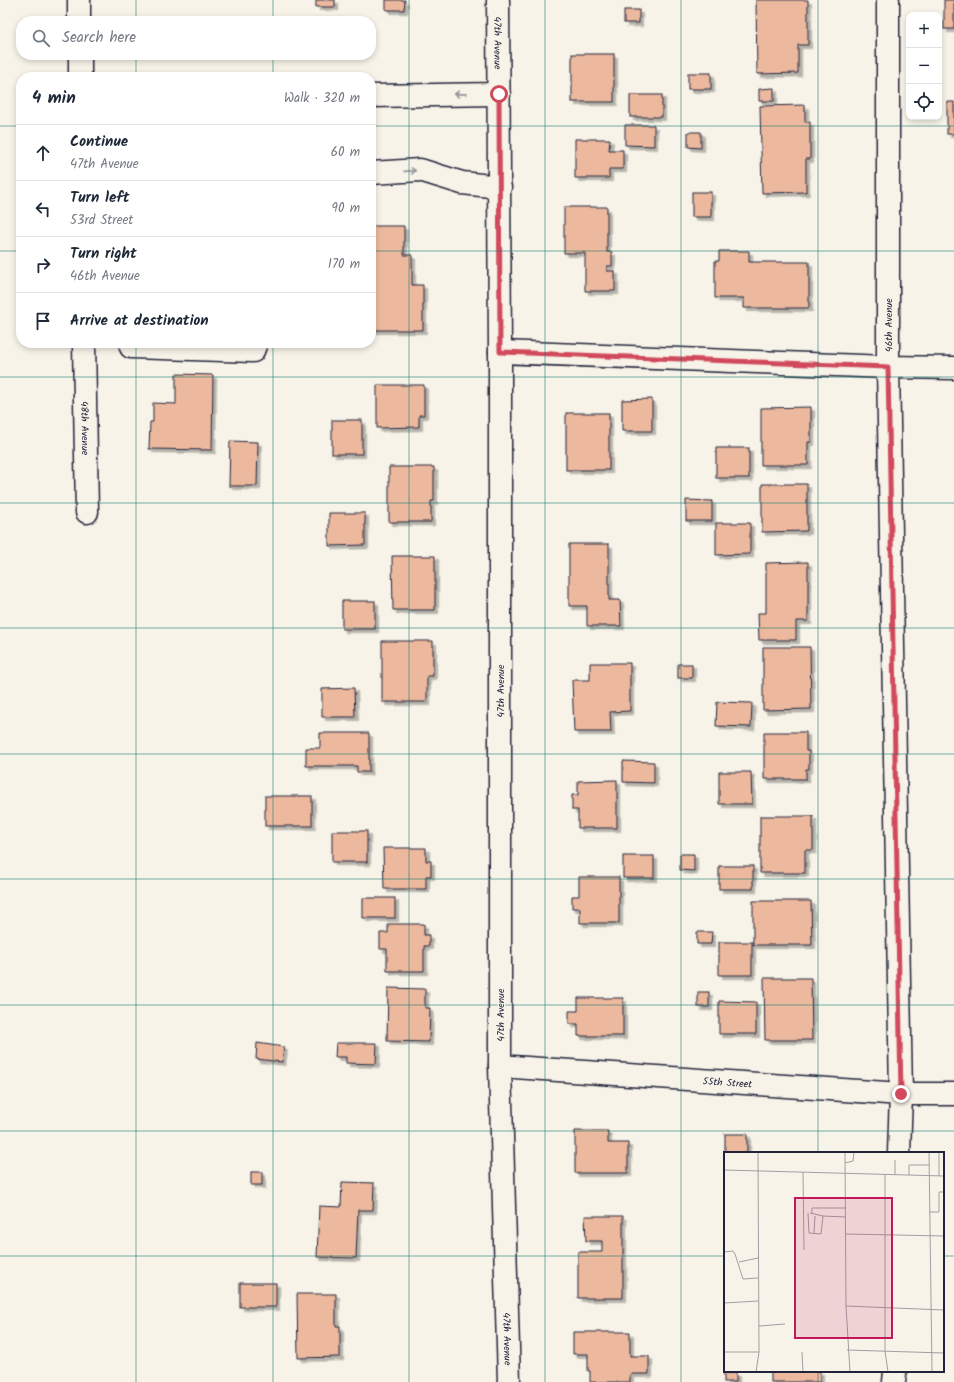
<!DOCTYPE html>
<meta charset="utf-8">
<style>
:root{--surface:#fff;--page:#f2f2f3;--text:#1f2937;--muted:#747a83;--line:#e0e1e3}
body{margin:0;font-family:Kalam,sans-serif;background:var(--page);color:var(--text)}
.controls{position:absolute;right:12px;top:12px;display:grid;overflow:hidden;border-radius:8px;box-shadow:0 2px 6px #0003}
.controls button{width:36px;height:36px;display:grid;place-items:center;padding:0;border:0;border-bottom:1px solid var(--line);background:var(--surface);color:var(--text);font:20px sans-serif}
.stop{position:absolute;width:12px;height:12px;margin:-9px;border:3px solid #d1495b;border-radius:50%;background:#fff}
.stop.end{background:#d1495b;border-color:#fff;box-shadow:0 1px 4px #0008}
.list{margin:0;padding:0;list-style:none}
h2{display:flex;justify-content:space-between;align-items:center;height:52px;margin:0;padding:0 16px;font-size:17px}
h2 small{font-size:13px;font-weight:400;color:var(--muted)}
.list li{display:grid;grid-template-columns:26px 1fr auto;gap:12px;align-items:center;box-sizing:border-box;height:56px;padding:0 16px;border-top:1px solid var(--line)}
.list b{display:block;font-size:15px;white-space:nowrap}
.list p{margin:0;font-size:13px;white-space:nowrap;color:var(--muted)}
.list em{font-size:13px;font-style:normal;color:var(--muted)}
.icon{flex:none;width:22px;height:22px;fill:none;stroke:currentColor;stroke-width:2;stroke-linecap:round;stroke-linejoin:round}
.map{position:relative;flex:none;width:954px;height:1382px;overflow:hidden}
.search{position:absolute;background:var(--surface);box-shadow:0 2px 6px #0003;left:16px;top:16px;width:360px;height:44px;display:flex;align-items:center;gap:10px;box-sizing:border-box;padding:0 14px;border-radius:16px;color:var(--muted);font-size:15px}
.panel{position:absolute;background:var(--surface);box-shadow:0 2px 6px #0003;left:16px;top:72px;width:360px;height:276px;border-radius:16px}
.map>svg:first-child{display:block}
.building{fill:#ecb99e;stroke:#22223b;filter:url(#shadow)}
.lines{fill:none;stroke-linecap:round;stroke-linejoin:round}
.minor-casing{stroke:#22223b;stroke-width:25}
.minor{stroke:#f7f3e8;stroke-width:22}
.oneway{stroke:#97959a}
.route{stroke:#d1495b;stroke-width:5}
.grid{fill:none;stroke:#0f766e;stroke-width:1;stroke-opacity:0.55}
.labels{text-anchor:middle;stroke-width:3;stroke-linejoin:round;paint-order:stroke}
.street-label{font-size:10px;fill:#22223b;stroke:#f7f3e8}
.inset-road{fill:none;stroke:#a29fa3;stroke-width:1}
.view{fill:#c2185b;fill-opacity:0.15;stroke:#c2185b;stroke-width:2}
.inset-edge{fill:none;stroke:#22223b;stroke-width:2}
</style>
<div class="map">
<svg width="954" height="1382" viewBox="0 0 954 1382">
<defs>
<filter id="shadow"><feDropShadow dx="3.5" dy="3.5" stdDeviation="0" flood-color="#0004"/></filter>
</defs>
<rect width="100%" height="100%" fill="#f7f3e8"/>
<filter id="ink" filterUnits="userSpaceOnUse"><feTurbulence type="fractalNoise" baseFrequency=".025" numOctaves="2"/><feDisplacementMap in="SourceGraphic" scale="8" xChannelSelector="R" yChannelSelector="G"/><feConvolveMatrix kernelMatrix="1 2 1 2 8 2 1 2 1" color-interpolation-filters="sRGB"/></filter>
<g filter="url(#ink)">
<!-- building -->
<g class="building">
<rect x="316" y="0" width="19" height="7"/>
<path d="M 386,0 L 405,0 L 404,10 L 386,10 Z"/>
<path d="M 756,0 L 808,0 L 808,45 L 798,45 L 798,73 L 757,74 Z"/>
<rect x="944" y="0" width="10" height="29"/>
<rect x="624" y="10" width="15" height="13"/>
<rect x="572" y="54" width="42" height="48"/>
<rect x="688" y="73" width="23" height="16"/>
<path d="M 774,88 L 774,101 L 759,101 L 759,89 Z"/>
<rect x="630" y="95" width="32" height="22"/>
<rect x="947" y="102" width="7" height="32"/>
<path d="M 805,105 L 805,122 L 810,122 L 810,159 L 806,159 L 806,192 L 762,193 L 760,106 Z"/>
<path d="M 625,125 L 654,125 L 654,146 L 625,145 Z"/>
<path d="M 688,132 L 701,132 L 701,148 L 688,147 Z"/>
<path d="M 575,139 L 610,139 L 609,150 L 623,150 L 623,169 L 609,169 L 609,178 L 575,178 Z"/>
<rect x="692" y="192" width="19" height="25"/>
<path d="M 564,207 L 607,207 L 607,252 L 612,252 L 612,266 L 607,266 L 607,271 L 615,271 L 615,291 L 585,291 L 585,253 L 564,253 Z"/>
<path d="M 371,226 L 404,226 L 404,255 L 412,255 L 412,285 L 423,285 L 423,330 L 371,330 Z"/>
<path d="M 719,251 L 749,251 L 749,262 L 809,262 L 809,308 L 744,308 L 744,298 L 715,298 L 715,261 L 719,261 Z"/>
<path d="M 176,374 L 213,375 L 212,450 L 149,449 L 150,422 L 153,422 L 153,403 L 176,404 Z"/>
<path d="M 377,385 L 424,385 L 424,415 L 419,415 L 419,427 L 377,428 Z"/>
<path d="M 652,399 L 652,431 L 622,431 L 622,400 Z"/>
<path d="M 811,407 L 811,442 L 808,442 L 808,465 L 761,465 L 761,408 Z"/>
<rect x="566" y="413" width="43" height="57"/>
<rect x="332" y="420" width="30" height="34"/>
<path d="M 230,441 L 258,442 L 257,486 L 229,486 Z"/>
<rect x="716" y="448" width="33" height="30"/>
<path d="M 389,467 L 434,467 L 434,501 L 431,501 L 431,522 L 389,522 Z"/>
<path d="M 762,484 L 807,484 L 807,531 L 762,532 Z"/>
<path d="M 686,500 L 712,501 L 712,521 L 686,521 Z"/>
<path d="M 329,513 L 365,513 L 365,545 L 329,546 Z"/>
<path d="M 716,523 L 750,523 L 750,554 L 716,555 Z"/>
<path d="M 569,544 L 609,544 L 609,600 L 620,600 L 621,626 L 587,626 L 587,606 L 569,606 Z"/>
<path d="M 392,556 L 435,556 L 435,610 L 393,610 Z"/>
<path d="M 808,562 L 808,621 L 796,621 L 796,640 L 759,640 L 758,613 L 766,613 L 766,563 Z"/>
<rect x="342" y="601" width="33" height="28"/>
<path d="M 382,641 L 433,641 L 433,676 L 427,676 L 427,702 L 382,702 Z"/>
<path d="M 763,647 L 810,647 L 811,709 L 763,710 Z"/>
<path d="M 590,663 L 630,663 L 630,711 L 610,712 L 611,732 L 574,732 L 572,680 L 590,680 Z"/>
<rect x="678" y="664" width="14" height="14"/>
<path d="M 354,688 L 355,717 L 322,717 L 322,689 Z"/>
<path d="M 717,702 L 752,703 L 751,727 L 716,726 Z"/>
<path d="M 764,732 L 806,732 L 806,751 L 809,751 L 809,769 L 806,769 L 806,779 L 764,779 Z"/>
<path d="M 320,733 L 369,733 L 369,772 L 357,772 L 357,766 L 306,766 L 306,748 L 320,748 Z"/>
<path d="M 623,761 L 654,762 L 654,783 L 623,782 Z"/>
<path d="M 719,772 L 751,772 L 752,804 L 719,804 Z"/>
<path d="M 617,780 L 617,828 L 578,828 L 578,810 L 572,810 L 572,795 L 578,795 L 578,781 Z"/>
<rect x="265" y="796" width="47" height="30"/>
<path d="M 760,816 L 813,816 L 813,850 L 805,850 L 805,873 L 760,873 Z"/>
<rect x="332" y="831" width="35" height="31"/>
<path d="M 383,848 L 426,848 L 426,861 L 431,861 L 431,876 L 426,876 L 426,889 L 384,889 Z"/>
<path d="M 680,854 L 694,854 L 694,871 L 680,870 Z"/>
<rect x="623" y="856" width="31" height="22"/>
<rect x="719" y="866" width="34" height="23"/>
<path d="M 579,877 L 619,877 L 619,923 L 580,923 L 580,908 L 572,908 L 572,896 L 579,896 Z"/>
<rect x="363" y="898" width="32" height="20"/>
<path d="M 753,901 L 811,901 L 812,945 L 753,945 Z"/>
<path d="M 388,924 L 424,924 L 424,935 L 429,935 L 429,946 L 424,946 L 424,971 L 387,971 L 387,949 L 380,949 L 380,933 L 388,933 Z"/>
<path d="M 697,932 L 712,932 L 711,944 L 697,944 Z"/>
<rect x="719" y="942" width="33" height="33"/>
<path d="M 764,978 L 811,978 L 812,1040 L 765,1040 Z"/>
<path d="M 388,988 L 425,989 L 425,1008 L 430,1008 L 429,1042 L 387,1041 Z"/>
<rect x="698" y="992" width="11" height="15"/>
<path d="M 578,998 L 623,998 L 623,1036 L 578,1036 L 578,1024 L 569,1024 L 569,1011 L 578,1011 Z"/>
<path d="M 719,1001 L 756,1002 L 756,1034 L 719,1034 Z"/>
<path d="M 257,1043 L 284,1047 L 282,1062 L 256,1059 Z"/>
<path d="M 336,1043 L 377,1043 L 376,1064 L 346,1063 L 346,1057 L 335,1057 Z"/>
<path d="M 575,1131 L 608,1131 L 608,1143 L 628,1143 L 628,1173 L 575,1173 Z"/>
<rect x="725" y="1134" width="22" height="19"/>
<rect x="251" y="1172" width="11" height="13"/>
<path d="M 342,1182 L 374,1183 L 373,1210 L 358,1210 L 356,1258 L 317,1257 L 319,1206 L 341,1207 Z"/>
<path d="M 585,1216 L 623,1216 L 623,1298 L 578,1298 L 578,1252 L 602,1252 L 602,1241 L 586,1241 Z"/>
<rect x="240" y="1283" width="36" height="24"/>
<path d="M 297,1294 L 336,1294 L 336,1326 L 340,1326 L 340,1357 L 298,1358 Z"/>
<path d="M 573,1332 L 630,1332 L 630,1356 L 649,1356 L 649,1374 L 630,1374 L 630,1382 L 590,1382 L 590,1371 L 588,1371 L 588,1354 L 573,1354 Z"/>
<rect x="771" y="1371" width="49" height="11"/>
<rect x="724" y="1373" width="12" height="9"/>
</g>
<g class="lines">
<defs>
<g id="minor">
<path d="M 79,0 L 79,21"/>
<path id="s1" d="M 498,0 L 500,352 L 500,1066 L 509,1382"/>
<path d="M 888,0 L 888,367 L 901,1094 L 899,1153"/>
<path d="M 80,55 L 80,77"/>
<path d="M 371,96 L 499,94"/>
<path d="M 371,173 L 420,170 L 462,183 L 500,187"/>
<path id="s2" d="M 84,343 L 87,512"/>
<path d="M 131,343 L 131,347 L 253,351 L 256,343"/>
<path d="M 500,352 L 888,367 L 954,368"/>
<path id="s3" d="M 500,1066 L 901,1094 L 954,1094"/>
<path d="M 894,1382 L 895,1371"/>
</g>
</defs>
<!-- minor casing -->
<use href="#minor" class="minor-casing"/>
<!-- minor -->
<use href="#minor" class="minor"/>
</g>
<!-- one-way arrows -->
<defs><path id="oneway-shaft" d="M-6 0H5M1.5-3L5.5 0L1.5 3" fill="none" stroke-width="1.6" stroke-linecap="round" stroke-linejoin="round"/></defs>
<g class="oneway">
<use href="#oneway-shaft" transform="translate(460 94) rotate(179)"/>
<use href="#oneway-shaft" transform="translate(410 171) rotate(-4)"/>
</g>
</g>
<g class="lines" filter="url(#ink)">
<!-- route -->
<path class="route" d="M 499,94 L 500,352 L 888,367 L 901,1094"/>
</g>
<!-- grid -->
<path class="grid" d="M 136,0 L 136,21M 273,0 L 273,21M 409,0 L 409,1382M 545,0 L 545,1382M 681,0 L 681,1382M 818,0 L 818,1153M 136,55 L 136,77M 273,55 L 273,77M 0,126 L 21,126M 371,126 L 954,126M 0,251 L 21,251M 371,251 L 954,251M 136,343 L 136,1382M 273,343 L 273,1382M 0,377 L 954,377M 0,503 L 954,503M 0,628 L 954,628M 0,754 L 954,754M 0,879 L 954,879M 0,1005 L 954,1005M 0,1131 L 954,1131M 0,1256 L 725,1256M 943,1256 L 954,1256M 818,1371 L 818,1382"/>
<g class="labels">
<!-- street labels -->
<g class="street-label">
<text dy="4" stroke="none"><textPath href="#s1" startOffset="43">47th Avenue</textPath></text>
<text transform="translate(888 325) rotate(-90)" y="4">46th Avenue</text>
<text dy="4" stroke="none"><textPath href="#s2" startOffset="85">48th Avenue</textPath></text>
<text transform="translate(500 691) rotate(-90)" y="4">47th Avenue</text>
<text transform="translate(500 1015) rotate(-90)" y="4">47th Avenue</text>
<text dy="4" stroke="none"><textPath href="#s3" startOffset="228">55th Street</textPath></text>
<text dy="4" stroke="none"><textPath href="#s1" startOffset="1339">47th Avenue</textPath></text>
</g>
</g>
<!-- overview -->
<g transform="translate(724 1152)">
<rect width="220" height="220" fill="#f7f3e8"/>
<path class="inset-road" d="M 121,0 L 122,154 L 126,220M 205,0 L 208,220M 171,8 L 171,23M 121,11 L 129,9 L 130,0M 0,18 L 220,24M 79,20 L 80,98M 161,22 L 161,199 L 164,220M 185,23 L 185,13 L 205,13M 215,24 L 215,0M 205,60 L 215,60 L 215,40 L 220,40M 84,61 L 85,81 L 97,82 L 99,64 L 122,65M 86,61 L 99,64M 88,61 L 88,56 L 122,56M 90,81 L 91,64M 122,82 L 220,84M 0,100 L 9,99 L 11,102 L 19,127 L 34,126M 15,110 L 34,106M 0,151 L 34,149M 122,154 L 220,158M 35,174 L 61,172M 123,198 L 220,201M 0,200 L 35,200M 78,200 L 79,220M 32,220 L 35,200 L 34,0"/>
<path class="view" d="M 71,46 L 168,46 L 168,186 L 71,186 Z"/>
<rect width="220" height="220" class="inset-edge"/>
</g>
</svg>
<div class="controls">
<button>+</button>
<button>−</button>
<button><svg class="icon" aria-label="locate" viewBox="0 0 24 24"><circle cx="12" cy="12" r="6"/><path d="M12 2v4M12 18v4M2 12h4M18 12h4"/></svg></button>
</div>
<div class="stop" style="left:499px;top:94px"></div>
<div class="stop end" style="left:901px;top:1094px"></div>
<div class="search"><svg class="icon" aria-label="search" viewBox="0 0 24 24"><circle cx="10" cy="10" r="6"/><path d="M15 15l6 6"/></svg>Search here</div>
<section class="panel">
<h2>4 min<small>Walk · 320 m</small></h2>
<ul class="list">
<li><svg class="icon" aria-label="ahead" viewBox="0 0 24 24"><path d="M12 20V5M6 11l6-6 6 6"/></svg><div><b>Continue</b><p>47th Avenue</p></div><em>60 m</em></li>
<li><svg class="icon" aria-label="left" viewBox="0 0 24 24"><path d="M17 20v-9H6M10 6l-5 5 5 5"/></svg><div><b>Turn left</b><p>53rd Street</p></div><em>90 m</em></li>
<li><svg class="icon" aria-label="right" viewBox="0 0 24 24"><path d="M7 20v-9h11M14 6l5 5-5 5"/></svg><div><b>Turn right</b><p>46th Avenue</p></div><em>170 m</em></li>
<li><svg class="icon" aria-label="arrive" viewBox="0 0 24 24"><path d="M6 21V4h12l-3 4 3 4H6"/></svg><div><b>Arrive at destination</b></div></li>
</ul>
</section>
</div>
